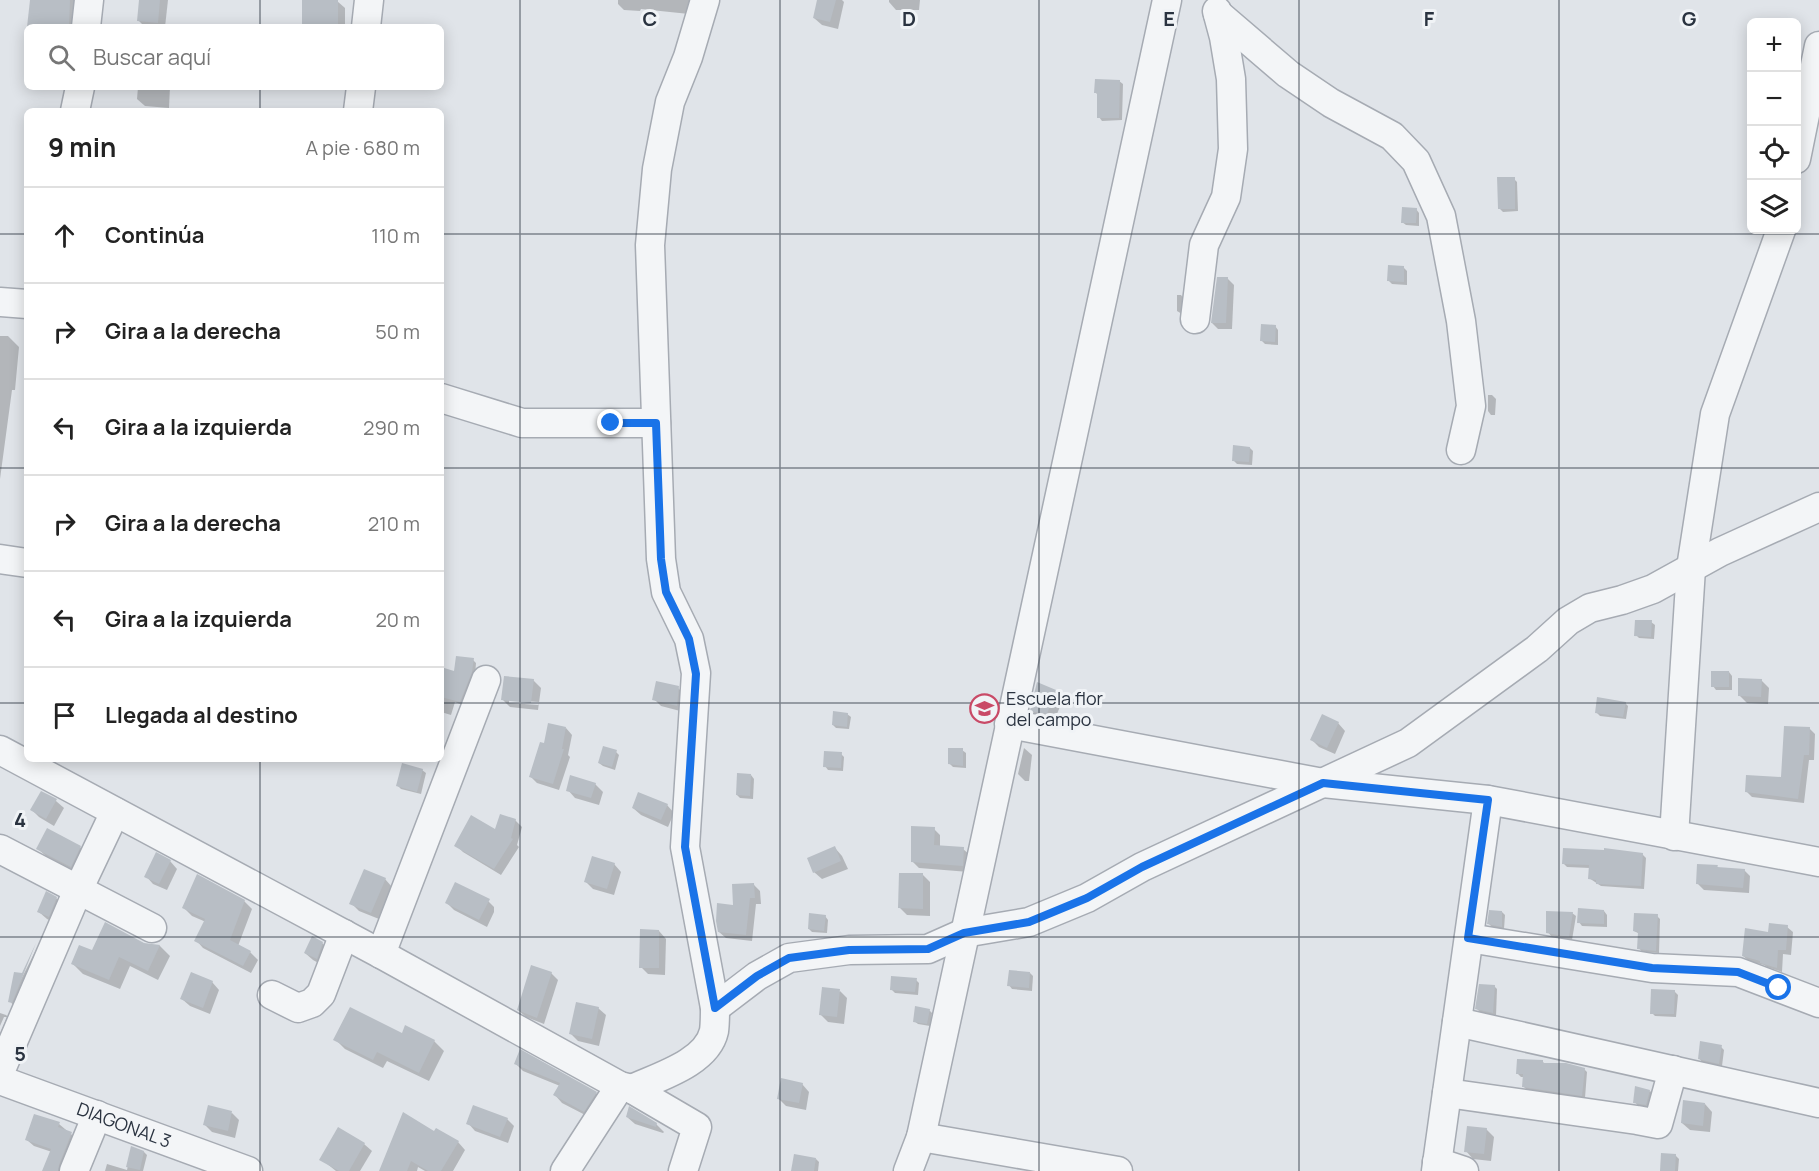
<!DOCTYPE html>
<html lang="es">
<meta charset="utf-8">
<style>
:root{--surface:#fff;--page:#f2f2f2;--text:#222;--muted:#767676;--line:#e0e0e0}
body{margin:0;font-family:Manrope,sans-serif;background:var(--page);color:var(--text)}
.controls{position:absolute;right:18px;top:18px;display:grid;overflow:hidden;border-radius:9px;box-shadow:0 3px 15px #0003}
.controls button{width:54px;height:54px;display:grid;place-items:center;padding:0;border:0;border-bottom:2px solid var(--line);background:var(--surface);color:var(--text);font:30px sans-serif}
.stop{position:absolute;width:18px;height:18px;margin:-14px;border:4px solid #1a73e8;border-radius:50%;background:#fff}
.stop.end{background:#1a73e8;border-color:#fff;box-shadow:0 2px 6px #0008}
.list{margin:0;padding:0;list-style:none}
h2{display:flex;justify-content:space-between;align-items:center;height:78px;margin:0;padding:0 24px;font-size:26px}
h2 small{font-size:20px;font-weight:400;color:var(--muted)}
.list li{display:grid;grid-template-columns:39px 1fr auto;gap:18px;align-items:center;box-sizing:border-box;height:96px;padding:0 24px;border-top:2px solid var(--line)}
.list b{display:block;font-size:22px;white-space:nowrap}
.list em{font-size:20px;font-style:normal;color:var(--muted)}
.icon{flex:none;width:33px;height:33px;fill:none;stroke:currentColor;stroke-width:2;stroke-linecap:round;stroke-linejoin:round}
.map{position:relative;flex:none;width:1819px;height:1171px;overflow:hidden}
.search{position:absolute;background:var(--surface);box-shadow:0 3px 15px #0003;left:24px;top:24px;width:420px;height:66px;display:flex;align-items:center;gap:15px;box-sizing:border-box;padding:0 21px;border-radius:9px;color:var(--muted);font-size:22px}
.panel{position:absolute;background:var(--surface);box-shadow:0 3px 15px #0003;left:24px;top:108px;width:420px;height:654px;border-radius:9px}
.map>svg:first-child{display:block}
.shadow{fill:#0003;fill-rule:evenodd}
.building{fill:#b8bec5}
.lines{fill:none;stroke-linecap:round;stroke-linejoin:round}
.minor-casing{stroke:#a6abb3;stroke-width:31}
.minor{stroke:#f3f5f7;stroke-width:28}
.route{stroke:#1a73e8;stroke-width:8}
.grid{fill:none;stroke:#2a3340;stroke-width:1.5;stroke-opacity:0.55}
.labels{text-anchor:middle;stroke-width:6;stroke-linejoin:round;paint-order:stroke}
.poi-label{font-size:18px;fill:#2a3340;stroke:#f0f3f6;text-anchor:start}
.street-label{font-size:18px;fill:#2a3340;stroke:#f0f3f6}
.grid-label{font-size:20px;text-anchor:middle;font-weight:bold;fill:#2a3340;stroke:#f0f3f6;stroke-width:6;stroke-linejoin:round;paint-order:stroke}
</style>
<div class="map">
<svg width="1819" height="1171" viewBox="0 0 1819 1171">
<rect width="100%" height="100%" fill="#e0e4e9"/>
<!-- shadow -->
<g class="shadow">
<path d="M 45,0 L 74,0 L 77,3 L 77,27 L 44,27 Z"/>
<path d="M 140,0 L 168,0 L 165,27 L 145,27 L 138,20 Z"/>
<path d="M 618,0 L 690,0 L 689,14 L 641,9 L 640,11 L 624,10 L 618,4 Z"/>
<path d="M 818,0 L 842,0 L 844,2 L 838,29 L 822,25 L 814,18 Z"/>
<path d="M 889,0 L 920,0 L 919,10 L 896,10 L 889,2 Z"/>
<path d="M 337,1 L 345,8 L 345,27 L 303,26 Z"/>
<path d="M 1119,81 L 1123,84 L 1122,120 L 1102,121 L 1099,117 L 1098,95 L 1096,93 Z"/>
<path d="M 138,87 L 170,87 L 169,108 L 145,106 L 137,99 Z"/>
<path d="M 1514,179 L 1517,182 L 1518,211 L 1503,212 L 1499,208 Z"/>
<path d="M 1416,209 L 1419,213 L 1419,226 L 1406,225 L 1402,222 Z"/>
<path d="M 1404,268 L 1407,271 L 1407,285 L 1392,284 L 1389,281 Z"/>
<path d="M 1227,278 L 1234,285 L 1232,329 L 1218,329 L 1212,323 Z"/>
<path d="M 1177,295 L 1181,295 L 1184,299 L 1182,314 L 1177,311 Z"/>
<path d="M 1275,326 L 1278,330 L 1278,345 L 1265,344 L 1262,341 Z"/>
<path d="M 0,336 L 8,336 L 19,347 L 15,390 L 12,390 L 0,479 Z"/>
<path d="M 1488,395 L 1492,395 L 1496,399 L 1495,415 L 1491,415 L 1488,411 Z"/>
<path d="M 1250,448 L 1253,451 L 1252,465 L 1237,464 L 1233,460 Z"/>
<path d="M 1651,622 L 1655,625 L 1654,639 L 1639,638 L 1636,635 Z"/>
<path d="M 473,660 L 476,663 L 475,676 L 463,705 L 455,702 L 451,715 L 441,712 L 441,680 L 455,673 Z"/>
<path d="M 1729,672 L 1732,676 L 1732,690 L 1716,690 L 1713,686 Z"/>
<path d="M 533,680 L 541,688 L 538,710 L 510,707 L 503,700 ZM 509,700 L 539,702 L 539,705 L 509,703 Z"/>
<path d="M 1761,680 L 1769,688 L 1768,704 L 1747,703 L 1739,695 Z"/>
<path d="M 1038,684 L 1056,691 L 1063,699 L 1057,714 L 1066,717 L 1069,720 L 1056,718 L 1054,721 L 1039,718 L 1032,711 Z"/>
<path d="M 678,688 L 685,695 L 684,712 L 661,706 L 654,699 Z"/>
<path d="M 1625,703 L 1628,706 L 1626,719 L 1600,716 L 1597,713 Z"/>
<path d="M 847,714 L 851,717 L 849,729 L 836,728 L 833,725 Z"/>
<path d="M 1338,723 L 1345,731 L 1335,754 L 1319,747 L 1312,740 Z"/>
<path d="M 566,728 L 572,735 L 568,755 L 570,757 L 559,790 L 537,783 L 530,776 L 545,745 Z"/>
<path d="M 1809,728 L 1815,734 L 1814,760 L 1809,760 L 1804,803 L 1752,797 L 1747,792 L 1783,779 Z"/>
<path d="M 1024,748 L 1032,755 L 1029,781 L 1025,781 L 1018,774 Z"/>
<path d="M 962,750 L 966,753 L 966,768 L 953,767 L 950,764 Z"/>
<path d="M 616,752 L 619,755 L 615,770 L 603,766 L 599,763 Z"/>
<path d="M 841,754 L 844,757 L 843,771 L 828,770 L 825,766 Z"/>
<path d="M 422,770 L 426,773 L 421,794 L 401,789 L 398,786 Z"/>
<path d="M 751,775 L 754,779 L 753,799 L 740,798 L 737,795 Z"/>
<path d="M 595,784 L 603,792 L 599,805 L 575,798 L 568,790 Z"/>
<path d="M 41,793 L 56,801 L 64,808 L 54,826 L 39,817 L 32,810 Z"/>
<path d="M 667,805 L 674,813 L 668,827 L 641,815 L 633,808 Z"/>
<path d="M 515,820 L 522,827 L 517,845 L 519,847 L 501,875 L 463,852 L 456,845 L 496,831 Z"/>
<path d="M 934,829 L 940,835 L 940,847 L 963,849 L 970,855 L 969,872 L 919,868 L 912,861 Z"/>
<path d="M 80,847 L 87,855 L 78,873 L 46,856 L 38,849 Z"/>
<path d="M 835,848 L 842,856 L 848,869 L 822,879 L 814,872 Z"/>
<path d="M 1642,854 L 1646,858 L 1644,889 L 1601,886 L 1589,878 L 1590,868 L 1567,867 L 1563,863 Z"/>
<path d="M 170,861 L 177,869 L 167,890 L 153,884 L 146,876 Z"/>
<path d="M 614,864 L 621,872 L 614,895 L 593,889 L 586,882 Z"/>
<path d="M 1717,866 L 1719,869 L 1744,870 L 1750,876 L 1749,893 L 1704,890 L 1698,884 Z"/>
<path d="M 923,875 L 930,882 L 930,916 L 907,915 L 900,908 Z"/>
<path d="M 385,879 L 392,887 L 379,919 L 359,911 L 351,903 Z"/>
<path d="M 754,885 L 760,891 L 761,904 L 756,904 L 752,941 L 726,938 L 719,932 L 734,907 Z"/>
<path d="M 56,898 L 64,906 L 56,923 L 47,919 L 39,912 Z"/>
<path d="M 486,899 L 494,907 L 494,912 L 487,927 L 454,910 L 447,903 Z"/>
<path d="M 244,901 L 252,909 L 238,946 L 250,952 L 258,960 L 251,973 L 203,948 L 196,940 L 206,922 L 192,916 L 184,908 Z"/>
<path d="M 1604,911 L 1607,915 L 1607,927 L 1582,926 L 1579,922 Z"/>
<path d="M 1502,912 L 1505,915 L 1504,929 L 1492,927 L 1489,924 Z"/>
<path d="M 1572,913 L 1576,916 L 1572,940 L 1551,936 L 1548,932 Z"/>
<path d="M 825,916 L 828,920 L 827,933 L 812,932 L 809,929 Z"/>
<path d="M 1657,916 L 1660,919 L 1659,953 L 1642,952 L 1639,948 L 1640,934 L 1634,931 Z"/>
<path d="M 1787,927 L 1793,932 L 1791,955 L 1783,954 L 1782,972 L 1767,967 L 1764,965 L 1749,961 L 1743,956 L 1769,933 Z"/>
<path d="M 659,931 L 666,939 L 665,975 L 648,974 L 641,967 Z"/>
<path d="M 322,943 L 330,951 L 324,966 L 313,960 L 305,953 Z"/>
<path d="M 144,944 L 160,946 L 170,956 L 158,980 L 130,966 L 120,989 L 83,974 L 73,964 L 92,952 Z"/>
<path d="M 38,946 L 40,948 L 13,1005 L 10,1001 Z"/>
<path d="M 551,973 L 558,980 L 544,1024 L 526,1017 L 518,1010 Z"/>
<path d="M 1030,973 L 1033,976 L 1032,991 L 1012,989 L 1009,985 Z"/>
<path d="M 916,980 L 919,983 L 918,995 L 895,993 L 892,990 Z"/>
<path d="M 212,982 L 219,990 L 210,1014 L 190,1006 L 182,999 Z"/>
<path d="M 1494,986 L 1497,989 L 1496,1016 L 1480,1012 L 1477,1009 Z"/>
<path d="M 840,991 L 847,998 L 844,1024 L 828,1022 L 820,1014 Z"/>
<path d="M 1674,991 L 1678,995 L 1676,1017 L 1655,1016 L 1652,1013 Z"/>
<path d="M 598,1008 L 606,1015 L 599,1046 L 578,1041 L 571,1034 Z"/>
<path d="M 929,1010 L 932,1013 L 930,1026 L 918,1024 L 914,1021 Z"/>
<path d="M 0,1013 L 6,1015 L 14,1022 L 0,1054 L 0,1034 L 7,1017 L 4,1017 L 0,1026 Z"/>
<path d="M 402,1035 L 434,1041 L 444,1051 L 429,1081 L 387,1061 L 383,1068 L 345,1049 L 335,1039 Z"/>
<path d="M 1721,1047 L 1724,1050 L 1722,1066 L 1702,1062 L 1699,1058 Z"/>
<path d="M 1543,1062 L 1545,1064 L 1584,1069 L 1587,1072 L 1585,1098 L 1527,1090 L 1523,1086 L 1524,1077 L 1521,1077 L 1517,1073 Z"/>
<path d="M 515,1063 L 596,1093 L 603,1100 L 591,1118 L 562,1103 L 555,1095 L 560,1086 L 523,1071 Z"/>
<path d="M 802,1084 L 809,1092 L 806,1110 L 786,1106 L 778,1098 Z"/>
<path d="M 1650,1091 L 1653,1094 L 1649,1107 L 1638,1106 L 1635,1102 Z"/>
<path d="M 1705,1104 L 1712,1112 L 1710,1132 L 1690,1130 L 1682,1123 Z"/>
<path d="M 232,1113 L 239,1120 L 235,1138 L 212,1132 L 205,1125 Z"/>
<path d="M 627,1117 L 656,1124 L 664,1132 L 663,1133 L 635,1124 Z"/>
<path d="M 507,1119 L 514,1126 L 508,1143 L 475,1131 L 468,1123 Z"/>
<path d="M 59,1124 L 78,1140 L 65,1171 L 44,1171 L 52,1152 L 34,1146 L 27,1140 Z"/>
<path d="M 1486,1129 L 1494,1137 L 1491,1161 L 1473,1159 L 1466,1151 Z"/>
<path d="M 435,1133 L 458,1142 L 465,1150 L 453,1171 L 425,1171 L 418,1167 L 417,1171 L 381,1171 Z"/>
<path d="M 364,1144 L 372,1151 L 360,1171 L 336,1171 L 321,1159 Z"/>
<path d="M 132,1148 L 144,1152 L 147,1155 L 143,1171 L 105,1171 L 107,1164 L 127,1170 Z"/>
<path d="M 1675,1155 L 1679,1159 L 1678,1171 L 1662,1171 Z"/>
<path d="M 816,1159 L 819,1162 L 818,1171 L 793,1171 Z"/>
</g>
<!-- building -->
<g class="building">
<path d="M 30,0 L 70,0 L 69,27 L 27,27 Z"/>
<path d="M 139,0 L 160,0 L 158,23 L 137,21 Z"/>
<path d="M 302,0 L 338,0 L 338,26 L 302,27 Z"/>
<path d="M 817,0 L 836,0 L 830,22 L 813,18 Z"/>
<path d="M 1095,79 L 1120,80 L 1119,118 L 1097,118 L 1097,93 L 1094,93 Z"/>
<path d="M 1497,177 L 1515,177 L 1515,209 L 1498,209 Z"/>
<path d="M 1402,207 L 1417,208 L 1416,223 L 1401,223 Z"/>
<path d="M 1388,265 L 1404,266 L 1404,282 L 1387,281 Z"/>
<path d="M 1217,277 L 1228,277 L 1226,323 L 1211,323 Z"/>
<path d="M 1261,324 L 1276,325 L 1275,342 L 1260,341 Z"/>
<path d="M 1233,445 L 1250,447 L 1249,462 L 1232,461 Z"/>
<path d="M 1635,620 L 1652,620 L 1651,637 L 1634,636 Z"/>
<path d="M 456,656 L 474,658 L 472,672 L 460,702 L 441,697 L 441,667 L 454,671 Z"/>
<rect x="1711" y="671" width="18" height="16"/>
<path d="M 504,676 L 534,679 L 531,703 L 501,700 Z"/>
<path d="M 1738,678 L 1762,679 L 1761,697 L 1738,696 Z"/>
<path d="M 656,681 L 679,686 L 677,706 L 652,700 Z"/>
<path d="M 1037,682 L 1056,690 L 1047,714 L 1030,711 Z"/>
<path d="M 1597,697 L 1626,702 L 1623,717 L 1595,713 Z"/>
<path d="M 833,711 L 848,713 L 847,727 L 832,725 Z"/>
<path d="M 1322,714 L 1339,722 L 1327,748 L 1310,740 Z"/>
<path d="M 548,723 L 566,727 L 562,749 L 564,749 L 553,784 L 529,777 L 540,742 L 544,743 Z"/>
<path d="M 1784,726 L 1810,727 L 1809,755 L 1804,755 L 1798,799 L 1745,792 L 1746,775 L 1781,777 Z"/>
<path d="M 603,746 L 617,750 L 612,767 L 598,763 Z"/>
<path d="M 948,748 L 963,748 L 963,766 L 948,764 Z"/>
<path d="M 824,751 L 842,752 L 841,768 L 823,767 Z"/>
<path d="M 402,763 L 423,769 L 417,792 L 396,786 Z"/>
<path d="M 737,773 L 751,774 L 750,796 L 736,795 Z"/>
<path d="M 570,775 L 596,783 L 591,798 L 566,791 Z"/>
<path d="M 41,791 L 57,799 L 46,819 L 30,810 Z"/>
<path d="M 638,792 L 668,804 L 661,820 L 632,808 Z"/>
<path d="M 500,814 L 516,819 L 511,838 L 513,839 L 494,869 L 454,846 L 471,815 L 495,829 Z"/>
<path d="M 911,826 L 935,827 L 934,845 L 964,847 L 963,866 L 911,862 Z"/>
<path d="M 47,828 L 81,846 L 71,867 L 36,849 Z"/>
<path d="M 835,846 L 841,861 L 813,873 L 807,858 Z"/>
<path d="M 1563,848 L 1604,850 L 1604,848 L 1643,853 L 1641,886 L 1596,884 L 1596,880 L 1588,879 L 1589,865 L 1562,864 Z"/>
<path d="M 156,852 L 171,860 L 159,884 L 144,877 Z"/>
<path d="M 592,856 L 615,863 L 607,889 L 584,882 Z"/>
<path d="M 1697,864 L 1718,865 L 1717,867 L 1745,869 L 1743,888 L 1696,884 Z"/>
<path d="M 364,869 L 386,878 L 371,913 L 349,904 Z"/>
<path d="M 899,873 L 923,873 L 923,909 L 898,908 Z"/>
<path d="M 197,874 L 245,900 L 230,940 L 251,951 L 243,966 L 194,941 L 205,919 L 182,908 Z"/>
<path d="M 455,882 L 490,899 L 479,920 L 445,903 Z"/>
<path d="M 754,883 L 755,898 L 750,898 L 746,935 L 718,932 L 716,921 L 717,903 L 733,905 L 732,884 Z"/>
<path d="M 46,891 L 57,897 L 49,917 L 37,912 Z"/>
<path d="M 1578,908 L 1604,910 L 1604,924 L 1577,923 Z"/>
<path d="M 1489,910 L 1502,911 L 1502,927 L 1487,924 Z"/>
<path d="M 1546,911 L 1573,912 L 1569,937 L 1546,933 Z"/>
<path d="M 809,913 L 826,915 L 824,931 L 808,929 Z"/>
<path d="M 1634,913 L 1658,914 L 1656,951 L 1637,949 L 1638,932 L 1633,931 Z"/>
<path d="M 105,922 L 144,943 L 160,945 L 148,971 L 119,957 L 109,980 L 71,964 L 79,945 L 92,950 Z"/>
<path d="M 1769,923 L 1788,925 L 1786,950 L 1778,950 L 1777,968 L 1760,963 L 1760,961 L 1742,956 L 1745,928 L 1768,932 Z"/>
<path d="M 640,929 L 659,930 L 659,968 L 639,968 Z"/>
<path d="M 312,936 L 323,942 L 317,959 L 304,953 Z"/>
<path d="M 36,943 L 12,1003 L 8,1002 L 14,972 L 22,973 Z"/>
<path d="M 531,965 L 552,972 L 537,1018 L 517,1010 Z"/>
<path d="M 1009,970 L 1030,972 L 1029,988 L 1007,986 Z"/>
<path d="M 191,972 L 213,981 L 203,1008 L 180,999 Z"/>
<path d="M 891,976 L 917,978 L 915,992 L 890,990 Z"/>
<path d="M 1479,984 L 1495,985 L 1493,1013 L 1475,1009 Z"/>
<path d="M 822,987 L 840,989 L 837,1017 L 819,1015 Z"/>
<path d="M 1651,989 L 1675,990 L 1674,1014 L 1650,1014 Z"/>
<path d="M 576,1002 L 599,1007 L 592,1039 L 569,1034 Z"/>
<path d="M 915,1006 L 930,1009 L 927,1024 L 913,1022 Z"/>
<path d="M 350,1007 L 402,1033 L 405,1025 L 435,1040 L 419,1073 L 377,1052 L 373,1060 L 333,1040 Z"/>
<path d="M 1700,1041 L 1722,1045 L 1719,1064 L 1698,1059 Z"/>
<path d="M 520,1049 L 597,1092 L 584,1112 L 553,1095 L 560,1083 L 514,1064 Z"/>
<path d="M 1517,1059 L 1543,1060 L 1543,1063 L 1566,1063 L 1585,1068 L 1582,1096 L 1522,1087 L 1523,1074 L 1516,1074 Z"/>
<path d="M 781,1078 L 803,1083 L 799,1103 L 777,1099 Z"/>
<path d="M 1635,1086 L 1650,1090 L 1646,1105 L 1633,1103 Z"/>
<path d="M 1683,1100 L 1705,1103 L 1703,1126 L 1681,1123 Z"/>
<path d="M 208,1105 L 232,1111 L 228,1131 L 203,1125 Z"/>
<path d="M 473,1105 L 508,1118 L 500,1137 L 466,1124 Z"/>
<path d="M 629,1106 L 657,1123 L 656,1127 L 626,1117 Z"/>
<path d="M 403,1112 L 434,1131 L 436,1128 L 459,1141 L 441,1171 L 428,1171 L 411,1161 L 407,1171 L 379,1171 Z"/>
<path d="M 34,1114 L 60,1122 L 58,1127 L 72,1132 L 59,1165 L 58,1171 L 42,1171 L 51,1149 L 25,1140 Z"/>
<path d="M 1467,1126 L 1487,1128 L 1484,1154 L 1464,1152 Z"/>
<path d="M 338,1127 L 365,1143 L 349,1171 L 339,1171 L 319,1160 Z"/>
<path d="M 131,1146 L 144,1151 L 140,1170 L 126,1167 Z"/>
<path d="M 1661,1153 L 1676,1154 L 1675,1171 L 1660,1171 Z"/>
<path d="M 794,1154 L 816,1158 L 814,1171 L 791,1171 Z"/>
</g>
<g class="lines">
<defs>
<g id="minor">
<path d="M 1218,14 L 1288,74 L 1331,103 L 1392,136 L 1416,161 L 1441,216 L 1461,321 L 1471,406 L 1461,450"/>
<path d="M 86,27 L 89,0"/>
<path d="M 366,27 L 369,0"/>
<path d="M 75,111 L 80,87"/>
<path d="M 358,111 L 361,87"/>
<path d="M 1796,159 L 1819,46"/>
<path d="M 0,302 L 27,304"/>
<path d="M 1195,319 L 1204,245 L 1226,197 L 1233,149 L 1231,79 L 1224,37 L 1217,11"/>
<path d="M 441,398 L 522,423 L 656,423"/>
<path d="M 0,559 L 27,563"/>
<path d="M 1009,724 L 1323,783 L 1488,800 L 1819,862"/>
<path d="M 0,750 L 381,954 L 620,1086 L 632,1089 L 697,1127 L 683,1171"/>
<path d="M 1674,836 L 1691,568 L 1715,414 L 1781,230"/>
<path d="M 0,849 L 152,928"/>
<path d="M 1469,938 L 1652,968 L 1738,972 L 1819,1003"/>
<path d="M 381,954 L 486,680"/>
<path d="M 272,995 L 298,1008 L 312,1003 L 321,994 L 344,934"/>
<path d="M 715,1008 L 757,976 L 789,958 L 849,950 L 928,949 L 964,933 L 1029,922 L 1087,898 L 1142,867 L 1408,743 L 1537,649 L 1568,621 L 1590,608 L 1622,600 L 1653,589 L 1720,552 L 1819,507"/>
<path d="M 1457,1022 L 1819,1103"/>
<path d="M 0,1072 L 78,890 L 115,812"/>
<path id="s1" d="M 0,1080 L 248,1171"/>
<path d="M 632,1089 C 658,1077 707,1063 714,1031 C 715,1024 715,1015 715,1008 L 685,847 L 696,673 L 689,639 L 666,592 L 661,559 L 650,245 L 657,169 L 670,102 L 688,57 L 705,0"/>
<path d="M 1447,1093 L 1637,1120 L 1658,1124 L 1673,1070"/>
<path d="M 921,1137 L 1118,1171"/>
<path d="M 1437,1162 L 1464,1171"/>
<path d="M 74,1171 L 97,1115"/>
<path d="M 565,1171 L 620,1086"/>
<path d="M 908,1171 L 921,1137 L 1167,0"/>
<path d="M 1436,1171 L 1488,800"/>
</g>
</defs>
<!-- minor casing -->
<use href="#minor" class="minor-casing"/>
<!-- minor -->
<use href="#minor" class="minor"/>
</g>
<g class="lines">
<!-- route -->
<path class="route" d="M 611,423 L 656,423 L 661,559 L 666,592 L 689,639 L 696,674 L 685,847 L 715,1008 L 757,976 L 789,958 L 849,950 L 928,949 L 964,933 L 1029,922 L 1087,898 L 1142,867 L 1323,783 L 1488,800 L 1468,938 L 1652,968 L 1738,972 L 1779,988"/>
</g>
<!-- grid -->
<path class="grid" d="M 260,0 L 260,27M 520,0 L 520,1171M 780,0 L 780,1171M 1039,0 L 1039,1171M 1299,0 L 1299,1171M 1559,0 L 1559,1171M 260,87 L 260,111M 0,234 L 27,234M 441,234 L 1819,234M 0,468 L 27,468M 441,468 L 1819,468M 0,703 L 27,703M 441,703 L 1819,703M 260,759 L 260,1171M 0,937 L 1819,937"/>
<!-- icons -->
<defs>
<symbol id="school-ring" viewBox="-11 -11 22 22"><circle r="9.5" fill="#f0f3f6" stroke="#c94a67" stroke-width="1.5"/><path d="M0-5L7-2L0 1L-7-2ZM-4 1L0 2.5L4 1V4Q0 6-4 4Z" fill="#c94a67"/></symbol>
</defs>
<g fill-rule="evenodd">
<use href="#school-ring" x="968" y="692" width="33" height="33"/>
</g>
<g class="labels">
<!-- poi labels -->
<g class="poi-label">
<text x="1006" y="705">Escuela flor<tspan x="1006" dy="21">del campo</tspan></text>
</g>
<!-- street labels -->
<g class="street-label">
<text dy="6" stroke="none"><textPath href="#s1" startOffset="132">DIAGONAL 3</textPath></text>
</g>
</g>
<g class="grid-label">
<text x="650" y="26">C</text>
<text x="909" y="26">D</text>
<text x="1169" y="26">E</text>
<text x="1429" y="26">F</text>
<text x="1689" y="26">G</text>
<text x="20" y="827">4</text>
<text x="20" y="1061">5</text>
</g>
</svg>
<div class="controls">
<button>+</button>
<button>−</button>
<button><svg class="icon" aria-label="locate" viewBox="0 0 24 24"><circle cx="12" cy="12" r="6"/><path d="M12 2v4M12 18v4M2 12h4M18 12h4"/></svg></button>
<button><svg class="icon" aria-label="layers" viewBox="0 0 24 24"><path d="M12 4l9 5-9 5-9-5zM3 14l9 5 9-5"/></svg></button>
</div>
<div class="stop" style="left:1779px;top:988px"></div>
<div class="stop end" style="left:611px;top:423px"></div>
<div class="search"><svg class="icon" aria-label="search" viewBox="0 0 24 24"><circle cx="10" cy="10" r="6"/><path d="M15 15l6 6"/></svg>Buscar aquí</div>
<section class="panel">
<h2>9 min<small>A pie · 680 m</small></h2>
<ul class="list">
<li><svg class="icon" aria-label="ahead" viewBox="0 0 24 24"><path d="M12 20V5M6 11l6-6 6 6"/></svg><div><b>Continúa</b></div><em>110 m</em></li>
<li><svg class="icon" aria-label="right" viewBox="0 0 24 24"><path d="M7 20v-9h11M14 6l5 5-5 5"/></svg><div><b>Gira a la derecha</b></div><em>50 m</em></li>
<li><svg class="icon" aria-label="left" viewBox="0 0 24 24"><path d="M17 20v-9H6M10 6l-5 5 5 5"/></svg><div><b>Gira a la izquierda</b></div><em>290 m</em></li>
<li><svg class="icon" aria-label="right" viewBox="0 0 24 24"><path d="M7 20v-9h11M14 6l5 5-5 5"/></svg><div><b>Gira a la derecha</b></div><em>210 m</em></li>
<li><svg class="icon" aria-label="left" viewBox="0 0 24 24"><path d="M17 20v-9H6M10 6l-5 5 5 5"/></svg><div><b>Gira a la izquierda</b></div><em>20 m</em></li>
<li><svg class="icon" aria-label="arrive" viewBox="0 0 24 24"><path d="M6 21V4h12l-3 4 3 4H6"/></svg><div><b>Llegada al destino</b></div></li>
</ul>
</section>
</div>
